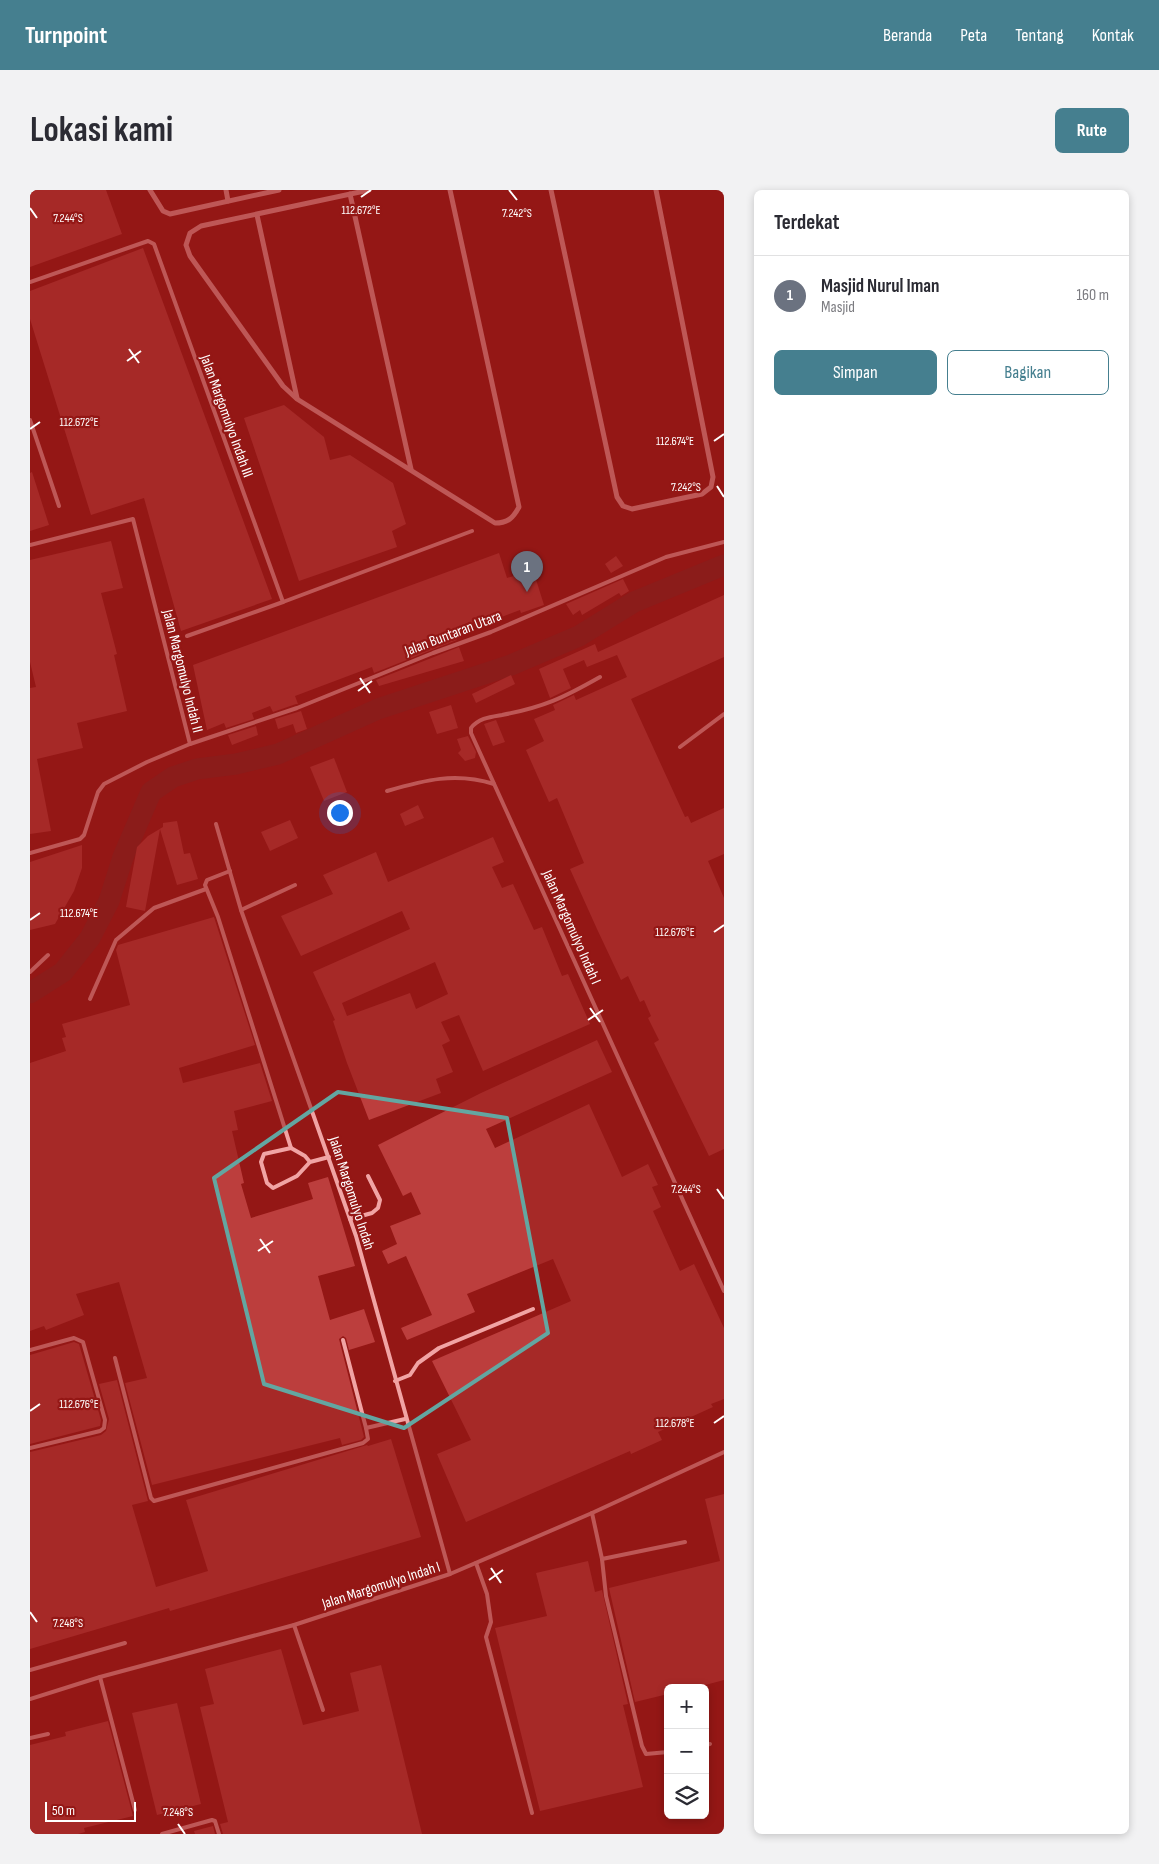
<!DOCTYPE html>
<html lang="id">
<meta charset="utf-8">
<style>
:root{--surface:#fff;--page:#f2f2f3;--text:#2b2b33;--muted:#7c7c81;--line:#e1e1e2;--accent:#457f8f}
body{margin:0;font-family:"Sofia Sans Condensed",sans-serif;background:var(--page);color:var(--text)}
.controls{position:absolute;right:15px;bottom:15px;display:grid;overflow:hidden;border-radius:8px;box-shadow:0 2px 8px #0003}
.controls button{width:45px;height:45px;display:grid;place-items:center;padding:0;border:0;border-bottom:1px solid var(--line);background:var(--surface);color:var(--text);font:25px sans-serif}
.scale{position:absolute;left:15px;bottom:12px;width:91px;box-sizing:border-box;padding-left:5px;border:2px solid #fff;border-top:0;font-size:14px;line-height:18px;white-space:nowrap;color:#fff;-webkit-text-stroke:4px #941715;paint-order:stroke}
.you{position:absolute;left:309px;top:622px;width:18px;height:18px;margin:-12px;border:4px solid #fff;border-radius:50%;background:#1a73e8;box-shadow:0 0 0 8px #1a73e833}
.badge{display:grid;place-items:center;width:32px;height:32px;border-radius:50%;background:var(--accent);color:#fff;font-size:16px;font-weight:700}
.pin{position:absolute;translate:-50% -41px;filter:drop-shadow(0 1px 2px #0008)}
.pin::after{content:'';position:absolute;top:26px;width:18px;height:15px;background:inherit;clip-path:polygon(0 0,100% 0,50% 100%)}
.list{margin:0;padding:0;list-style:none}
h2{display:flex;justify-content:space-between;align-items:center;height:65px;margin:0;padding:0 20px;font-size:21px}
h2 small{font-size:16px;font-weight:400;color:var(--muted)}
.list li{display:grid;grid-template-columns:32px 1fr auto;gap:15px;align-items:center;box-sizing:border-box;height:80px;padding:0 20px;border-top:1px solid var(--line)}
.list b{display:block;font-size:19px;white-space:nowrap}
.list p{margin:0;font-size:16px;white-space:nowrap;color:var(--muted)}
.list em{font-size:16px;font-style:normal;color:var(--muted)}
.actions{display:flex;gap:10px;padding:15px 20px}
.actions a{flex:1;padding:11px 0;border:1px solid var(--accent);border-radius:8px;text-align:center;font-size:18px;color:var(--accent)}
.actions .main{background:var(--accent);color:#fff}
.icon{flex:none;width:28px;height:28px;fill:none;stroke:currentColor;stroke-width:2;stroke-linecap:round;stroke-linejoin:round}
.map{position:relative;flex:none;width:694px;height:1644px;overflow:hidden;border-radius:8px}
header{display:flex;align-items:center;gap:30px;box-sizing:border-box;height:70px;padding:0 25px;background:var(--accent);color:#fff}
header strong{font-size:24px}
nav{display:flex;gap:28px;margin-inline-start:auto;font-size:18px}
.intro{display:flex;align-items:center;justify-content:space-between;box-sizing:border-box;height:120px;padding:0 30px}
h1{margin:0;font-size:35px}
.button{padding:12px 22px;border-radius:8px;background:var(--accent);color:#fff;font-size:18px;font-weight:700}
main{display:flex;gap:30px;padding:0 30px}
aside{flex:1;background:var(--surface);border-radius:8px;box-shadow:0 2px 8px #0003}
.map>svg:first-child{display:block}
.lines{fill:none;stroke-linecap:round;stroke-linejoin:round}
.river{stroke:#812221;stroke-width:21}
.building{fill:#bc3e3d;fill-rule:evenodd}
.lane{stroke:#f1a4a4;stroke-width:4}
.street{stroke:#f1a4a4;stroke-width:5}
.marked{fill:none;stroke:#63a6a1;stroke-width:4;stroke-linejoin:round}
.ticks{fill:none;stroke:#fff;stroke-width:2}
.labels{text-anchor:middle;stroke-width:4.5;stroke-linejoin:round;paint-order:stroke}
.street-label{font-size:15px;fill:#fff;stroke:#941715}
.ticks-label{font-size:12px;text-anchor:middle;fill:#fff;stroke:#941715;stroke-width:4.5;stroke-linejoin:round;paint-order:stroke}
</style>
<header>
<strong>Turnpoint</strong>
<nav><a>Beranda</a><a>Peta</a><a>Tentang</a><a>Kontak</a></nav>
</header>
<div class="intro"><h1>Lokasi kami</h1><a class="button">Rute</a></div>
<main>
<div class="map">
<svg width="694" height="1644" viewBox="0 0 694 1644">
<rect width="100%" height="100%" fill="#941715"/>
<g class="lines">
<!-- river -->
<path class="river" d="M 0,803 L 33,782 L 60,748 L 79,711 L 93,667 L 121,602 L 143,587 L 167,579 L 206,574 L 248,564 L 348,519 L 481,475 L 549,446 L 604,412 L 694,375"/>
</g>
<!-- building -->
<g class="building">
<path d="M 0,0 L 76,0 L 92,44 L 0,77 Z"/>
<path d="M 113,58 L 242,409 L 151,441 L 114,308 L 61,325 L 0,129 L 0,101 Z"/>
<path d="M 254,215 L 294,247 L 300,270 L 320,265 L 363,293 L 376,334 L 362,341 L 367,357 L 269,391 L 214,228 Z"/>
<path d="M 2,282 L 19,335 L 0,341 L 0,283 Z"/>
<path d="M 81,351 L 93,398 L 71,403 L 87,464 L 84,465 L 97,521 L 47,533 L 53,558 L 7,569 L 21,641 L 0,644 L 0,498 L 6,497 L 0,472 L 0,370 Z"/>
<path d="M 469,363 L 477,388 L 503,380 L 514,415 L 491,423 L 490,420 L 425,445 L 427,450 L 344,483 L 342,477 L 265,506 L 268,514 L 266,514 L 243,522 L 240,516 L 222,523 L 224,529 L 196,538 L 194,533 L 177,540 L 163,475 Z"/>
<path d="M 586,366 L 593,376 L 581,383 L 575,374 Z"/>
<path d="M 593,389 L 599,401 L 591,406 L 589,403 L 552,425 L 550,420 L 543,425 L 536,414 Z"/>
<path d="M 694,405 L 694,467 L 601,509 L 655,627 L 658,626 L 661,633 L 694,618 L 694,664 L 678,671 L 694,708 L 694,959 L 679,966 L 624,853 L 629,850 L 618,828 L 621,826 L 614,810 L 610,812 L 598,786 L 591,790 L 567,739 L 540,679 L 554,673 L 527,608 L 519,612 L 496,560 L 514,551 L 504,529 L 525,520 L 523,515 L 544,505 L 546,510 L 597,487 L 587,465 L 557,477 L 554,470 L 533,479 L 541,498 L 520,508 L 509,479 L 565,454 L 568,462 Z"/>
<path d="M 429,457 L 434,471 L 349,496 L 346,490 Z"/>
<path d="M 481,485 L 485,494 L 446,513 L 442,504 Z"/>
<path d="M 421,515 L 428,538 L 407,544 L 399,522 Z"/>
<path d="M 271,521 L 277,539 L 266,543 L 263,534 L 248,539 L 245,529 Z"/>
<path d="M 466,530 L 475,552 L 463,556 L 454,534 Z"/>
<path d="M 226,536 L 228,545 L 202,555 L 198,545 Z"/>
<path d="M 438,546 L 446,562 L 445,568 L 435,571 L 428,563 L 431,560 L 427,549 Z"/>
<path d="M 304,568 L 317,602 L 294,611 L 280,577 Z"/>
<path d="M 388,615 L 394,628 L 375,636 L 370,624 Z"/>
<path d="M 260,630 L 268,648 L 240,661 L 231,642 Z"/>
<path d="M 147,631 L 154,664 L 160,663 L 168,689 L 147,695 L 130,639 L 115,721 L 96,717 L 107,657 L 118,646 L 133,637 L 133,633 Z"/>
<path d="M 463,647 L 474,672 L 462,677 L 472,698 L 483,694 L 504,740 L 512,737 L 532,786 L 538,784 L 560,834 L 453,881 L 429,825 L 411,832 L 420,851 L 412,855 L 423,882 L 406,889 L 411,903 L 339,930 L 317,873 L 303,831 L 305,830 L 283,782 L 380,739 L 372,721 L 271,766 L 251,726 L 303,704 L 293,685 L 346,662 L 358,692 ZM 405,772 L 418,804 L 386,819 L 380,803 L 317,826 L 312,813 Z"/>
<path d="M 52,655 L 52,678 L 44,701 L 25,734 L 0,740 L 0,672 Z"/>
<path d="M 184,727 L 225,855 L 149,878 L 153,893 L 230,873 L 242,911 L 204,921 L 208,940 L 202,941 L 214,993 L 211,994 L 221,1028 L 283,1009 L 278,993 L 298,987 L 325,1076 L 288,1086 L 300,1130 L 334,1119 L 345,1152 L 319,1160 L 316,1148 L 313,1146 L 309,1149 L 332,1239 L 334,1247 L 331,1250 L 312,1255 L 310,1248 L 122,1295 L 95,1193 L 117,1188 L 89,1092 L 46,1104 L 54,1125 L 16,1140 L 14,1136 L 0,1141 L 0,873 L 36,861 L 32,848 L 36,847 L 32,834 L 100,815 L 86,760 L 88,755 Z"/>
<path d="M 567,850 L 582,882 L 456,939 L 465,958 L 559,914 L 592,987 L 618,974 L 628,995 L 622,997 L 631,1017 L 623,1021 L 650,1081 L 664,1074 L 694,1138 L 694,1209 L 681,1214 L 683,1217 L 628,1242 L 632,1250 L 601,1264 L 600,1261 L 436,1332 L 407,1264 L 441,1250 L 402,1171 L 541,1111 L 523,1069 L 437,1104 L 445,1122 L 377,1150 L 371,1138 L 402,1125 L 376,1066 L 358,1074 L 352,1061 L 367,1054 L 360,1036 L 391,1024 L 381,1002 L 373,1006 L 348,955 L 451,903 Z"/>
<path d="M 44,1152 L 49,1154 L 71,1230 L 70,1236 L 0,1254 L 0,1165 Z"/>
<path d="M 87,1190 L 118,1311 L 102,1315 L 126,1397 L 178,1381 L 156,1310 L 337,1255 L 338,1256 L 361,1249 L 391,1347 L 140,1421 L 139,1418 L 0,1459 L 0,1262 L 71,1245 L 76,1241 L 79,1229 L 69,1194 Z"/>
<path d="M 694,1304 L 694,1490 L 664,1498 L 638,1498 L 638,1504 L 605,1512 L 579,1398 L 690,1371 L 675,1309 Z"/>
<path d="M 558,1371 L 565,1402 L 572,1400 L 598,1514 L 593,1515 L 613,1597 L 510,1621 L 465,1438 L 517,1426 L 506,1383 Z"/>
<path d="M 251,1459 L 273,1535 L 329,1521 L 320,1483 L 351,1475 L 392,1644 L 193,1644 L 190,1634 L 198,1632 L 170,1517 L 184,1514 L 175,1479 Z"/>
<path d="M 147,1513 L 171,1614 L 127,1625 L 102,1523 Z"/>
<path d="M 78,1531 L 103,1626 L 54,1638 L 55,1642 L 48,1644 L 0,1644 L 0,1555 L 36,1546 L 35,1542 Z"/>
<path d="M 183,1636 L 185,1644 L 165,1644 L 164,1641 Z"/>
</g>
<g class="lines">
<!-- lane -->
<g class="lane">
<path d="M 0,92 L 118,51 L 124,54 L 253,412 L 442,341"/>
<path d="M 0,230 L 29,316"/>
<path d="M 0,355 L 103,329 L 160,554"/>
<path d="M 157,446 L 253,412"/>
<path d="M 570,487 C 533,508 514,517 472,525 C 460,527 449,528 441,538 L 441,543 L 694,1101"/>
<path d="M 650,557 L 694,524"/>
<path d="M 357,601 C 395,590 425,582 464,594"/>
<path d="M 186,634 L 211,720 L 326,1046 L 420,1384"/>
<path d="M 0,663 L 50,649 L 54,645 L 68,602 L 74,594 L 117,572 L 160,554 L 267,518 L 403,463 L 461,442 L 636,367 L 694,352"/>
<path d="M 200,681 L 177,690 L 175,695 L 188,727 L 261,958"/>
<path d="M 211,720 L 265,695"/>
<path d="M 0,782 L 18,765"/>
<path d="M 60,809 L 86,750 L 124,718 L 176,699"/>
<path d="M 280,972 L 275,966 L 261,958 L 234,964 L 231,972 L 237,993 L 243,998 L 267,986 L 280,972 L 299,967"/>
<path d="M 320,1029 L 342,1023 L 348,1018 L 350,1010 L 338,986"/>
<path d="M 313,1150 L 336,1238 L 375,1229"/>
<path d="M 0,1160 L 44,1148 L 53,1152 L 75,1230 L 74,1238 L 70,1241 L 0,1258"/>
<path d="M 85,1168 L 121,1308 L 124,1311 L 333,1253 L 338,1249 L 336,1238"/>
<path d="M 365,1191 L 380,1185 L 388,1173 L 409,1158 L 503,1119"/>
<path d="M 562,1323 L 572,1369 L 655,1352"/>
<path d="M 572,1369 L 576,1406 L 612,1556 L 616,1564 L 638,1562"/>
<path d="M 446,1373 L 457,1404 L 461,1432 L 456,1447 L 502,1623"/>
<path d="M 264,1435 L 293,1520"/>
<path d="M 0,1480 L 95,1453"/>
<path d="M 70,1487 L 105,1620"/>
<path d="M 0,1509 L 70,1487 L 264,1435 L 420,1384 L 562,1323 L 694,1262"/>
<path d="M 0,1548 L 18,1544"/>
<path d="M 675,1555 L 680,1554"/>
<path d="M 132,1644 L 182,1630 L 185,1631 L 189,1644"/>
</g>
<!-- street -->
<g class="street">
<path d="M 120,0 L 133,21 L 140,24 L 249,0"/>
<path d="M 196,0 L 198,11"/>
<path d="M 339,0 L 171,36 L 160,43 L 156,55 L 160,66 L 253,196 L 267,209 L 465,333 C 478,333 483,328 489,317 L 420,0"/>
<path d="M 521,0 L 587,307 L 593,316 L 602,319 L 672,304 L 681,297 L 683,287 L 626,0"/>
<path d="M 320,4 L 381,279"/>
<path d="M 227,25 L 267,208"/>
</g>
</g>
<!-- marked area -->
<path d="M0 0H694V1644H0ZM 308,902 L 477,928 L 518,1143 L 374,1238 L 234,1194 L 184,988 Z" fill="#941715" fill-opacity=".55" fill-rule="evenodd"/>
<path class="marked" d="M 308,902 L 477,928 L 518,1143 L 374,1238 L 234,1194 L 184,988 Z"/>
<!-- ticks -->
<path class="ticks" d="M 479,0 L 487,10M 331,7 L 341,0M 0,18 L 7,28M 99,159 L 109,173M 97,171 L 111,161M 0,239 L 10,232M 684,251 L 694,244M 687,296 L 694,307M 330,488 L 340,503M 328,501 L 342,491M 0,730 L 10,723M 684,742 L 694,735M 560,818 L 570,832M 558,830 L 573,820M 687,999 L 694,1009M 230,1049 L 240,1063M 228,1061 L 243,1051M 0,1221 L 10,1214M 684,1233 L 694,1226M 461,1378 L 471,1393M 459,1390 L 473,1380M 0,1422 L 7,1432M 148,1634 L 155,1644"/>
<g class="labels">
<!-- street labels -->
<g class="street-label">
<text transform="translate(197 226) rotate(70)" y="5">Jalan Margomulyo Indah III</text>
<text transform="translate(423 443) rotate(-21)" y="5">Jalan Buntaran Utara</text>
<text transform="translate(153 481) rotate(76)" y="5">Jalan Margomulyo Indah II</text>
<text transform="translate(542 737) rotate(66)" y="5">Jalan Margomulyo Indah I</text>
<text transform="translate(322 1003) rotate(72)" y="5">Jalan Margomulyo Indah</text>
<text transform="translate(351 1395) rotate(-18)" y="5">Jalan Margomulyo Indah I</text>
</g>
</g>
<g class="ticks-label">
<text x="331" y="24">112.672°E</text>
<text x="487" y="27">7.242°S</text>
<text x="38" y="32">7.244°S</text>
<text x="49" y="236">112.672°E</text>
<text x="645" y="255">112.674°E</text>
<text x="656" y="301">7.242°S</text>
<text x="49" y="727">112.674°E</text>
<text x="645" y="746">112.676°E</text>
<text x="656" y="1003">7.244°S</text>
<text x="49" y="1218">112.676°E</text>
<text x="645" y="1237">112.678°E</text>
<text x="38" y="1437">7.248°S</text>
<text x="148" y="1626">7.248°S</text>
</g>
</svg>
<div class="controls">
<button>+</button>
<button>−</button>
<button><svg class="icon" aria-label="layers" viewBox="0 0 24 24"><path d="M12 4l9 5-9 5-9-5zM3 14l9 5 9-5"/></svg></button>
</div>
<div class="scale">50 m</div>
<div class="you"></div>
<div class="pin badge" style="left:497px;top:402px;background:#6b7280">1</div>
</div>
<aside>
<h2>Terdekat<small></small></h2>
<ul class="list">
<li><span class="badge" style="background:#6b7280">1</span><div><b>Masjid Nurul Iman</b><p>Masjid</p></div><em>160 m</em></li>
</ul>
<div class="actions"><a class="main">Simpan</a><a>Bagikan</a></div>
</aside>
</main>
